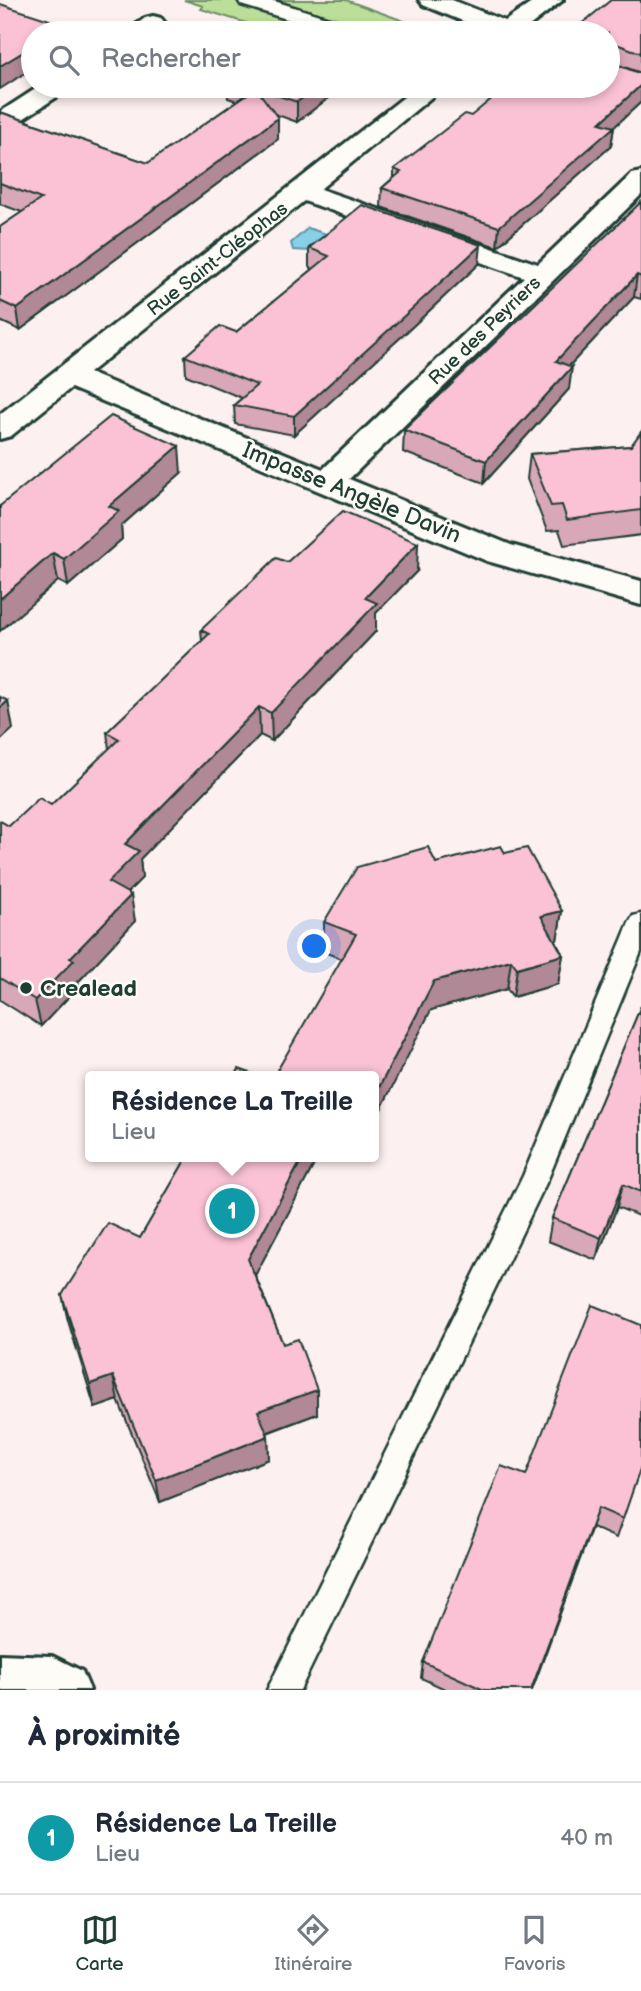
<!DOCTYPE html>
<html lang="fr">
<meta charset="utf-8">
<style>
:root{--surface:#fff;--page:#f6f6f7;--text:#1f2937;--muted:#747a83;--line:#e0e1e3;--accent:#1f3d34}
body{margin:0;font-family:"Balsamiq Sans",sans-serif;background:var(--page);color:var(--text)}
.you{position:absolute;left:315px;top:947px;width:24px;height:24px;margin:-18px;border:5px solid #fff;border-radius:50%;background:#1a73e8;box-shadow:0 0 0 10px #1a73e833}
.badge{display:grid;place-items:center;width:46px;height:46px;border-radius:50%;background:var(--accent);color:#fff;font-size:23px;font-weight:700}
.pin{position:absolute;translate:-50% -50%;border:4px solid #fff;box-shadow:0 2px 7px #0006}
.popup{position:absolute;left:85px;top:1071px;width:294px;height:91px;box-sizing:border-box;display:grid;place-content:center;border-radius:7px;background:var(--surface);filter:drop-shadow(0 2px 5px #0005);font-size:23px;white-space:nowrap;color:var(--muted)}
.popup b{font-size:26px;color:var(--text)}
.popup::after{content:'';position:absolute;left:50%;top:100%;margin-left:-14px;border:14px solid transparent;border-top-color:var(--surface)}
.list{margin:0;padding:0;list-style:none}
h2{display:flex;justify-content:space-between;align-items:center;height:91px;margin:0;padding:0 28px;font-size:30px}
h2 small{font-size:23px;font-weight:400;color:var(--muted)}
.list li{display:grid;grid-template-columns:46px 1fr auto;gap:21px;align-items:center;box-sizing:border-box;height:112px;padding:0 28px;border-top:2px solid var(--line)}
.list b{display:block;font-size:26px;white-space:nowrap}
.list p{margin:0;font-size:23px;white-space:nowrap;color:var(--muted)}
.list em{font-size:23px;font-style:normal;color:var(--muted)}
.icon{flex:none;width:38px;height:38px;fill:none;stroke:currentColor;stroke-width:2;stroke-linecap:round;stroke-linejoin:round}
.map{position:relative;flex:none;width:641px;height:1690px;overflow:hidden}
.search{position:absolute;background:var(--surface);box-shadow:0 4px 10px #0003;left:21px;right:21px;top:21px;height:77px;display:flex;align-items:center;gap:18px;box-sizing:border-box;padding:0 24px;border-radius:38px;color:var(--muted);font-size:26px}
.sheet{height:203px;background:var(--surface)}
nav{display:flex;justify-content:space-around;align-items:center;box-sizing:border-box;height:98px;border-top:2px solid var(--line);background:var(--surface);font-size:19px;color:var(--muted)}
nav a{display:grid;justify-items:center;gap:4px}
nav .on{color:var(--accent)}
.map>svg:first-child{display:block}
.green{fill:#bbde98;stroke:#6d8e66;stroke-width:2}
.water{fill:#88cfe9;stroke:#5e95a1;stroke-width:2}
.lines{fill:none;stroke-linecap:round;stroke-linejoin:round}
.service-casing{stroke:#1f3d34;stroke-width:5}
.pedestrian-casing{stroke:#1f3d34;stroke-width:5}
.minor-casing{stroke:#1f3d34;stroke-width:6}
.service{fill:#fdfcf7;fill-rule:evenodd}
.pedestrian{fill:#fdfcf7;fill-rule:evenodd}
.minor{fill:#fdfcf7;fill-rule:evenodd}
.wall{fill:#d8a7b8;stroke:#1f3d34;stroke-width:2}
.shaded-wall{fill:#b08896;stroke:#1f3d34;stroke-width:2}
.building{fill:#fbc2d6;stroke:#1f3d34;stroke-width:2}
.poi-dot{fill:#1f3d34;stroke:#fdfcf7;stroke-width:2.5}
.labels{text-anchor:middle;stroke-width:5;stroke-linejoin:round;paint-order:stroke}
.far-street-label{font-size:19px;fill:#1f3d34;stroke:#fdfcf7}
.street-label{font-size:23px;fill:#1f3d34;stroke:#fdfcf7}
.poi-label{font-size:23px;font-weight:bold;fill:#1f3d34;stroke:#fdfcf7;text-anchor:start}
</style>
<div class="map">
<svg width="641" height="1690" viewBox="0 0 641 1690">
<rect width="100%" height="100%" fill="#fdf0f0"/>
<filter id="ink" filterUnits="userSpaceOnUse"><feTurbulence type="fractalNoise" baseFrequency=".0143" numOctaves="2"/><feDisplacementMap in="SourceGraphic" scale="14" xChannelSelector="R" yChannelSelector="G"/><feConvolveMatrix kernelMatrix="1 2 1 2 8 2 1 2 1" color-interpolation-filters="sRGB"/></filter>
<g filter="url(#ink)">
<!-- green -->
<path class="green" d="M 184,0 L 346,0 L 437,33 L 278,33 L 201,9 L 203,6 Z"/>
<!-- water -->
<path class="water" d="M 308,228 L 329,235 L 311,251 L 293,250 L 291,243 Z"/>
<g class="lines">
<defs>
<path id="service" d="M 641,914 L 641,952 L 548,1179 L 300,1690 L 267,1690 L 523,1176 L 629,923 L 633,916 Z"/>
<path id="pedestrian" d="M 238,0 L 271,0 L 361,28 L 364,33 L 332,33 L 241,5 Z"/>
<g id="minor">
<path d="M 419,0 L 452,0 L 505,21 L 536,0 L 563,0 L 524,30 L 526,33 L 492,33 L 423,5 Z"/>
<path d="M 153,16 L 161,18 L 165,23 L 153,33 L 125,33 L 145,18 Z"/>
<path d="M 40,86 L 69,86 L 66,91 L 9,128 L 0,131 L 0,112 Z"/>
<path d="M 418,86 L 445,86 L 320,189 L 538,264 L 632,174 L 641,172 L 641,195 L 349,479 L 511,545 L 641,581 L 641,605 L 487,561 L 71,388 L 11,436 L 0,439 L 0,414 ZM 304,201 L 524,277 L 323,469 L 89,373 Z"/>
<path d="M 0,1654 L 52,1656 L 82,1671 L 90,1690 L 0,1690 Z"/>
</g>
</defs>
<!-- service casing -->
<use href="#service" class="service-casing"/>
<!-- pedestrian casing -->
<use href="#pedestrian" class="pedestrian-casing"/>
<!-- minor casing -->
<use href="#minor" class="minor-casing"/>
<!-- service -->
<use href="#service" class="service"/>
<!-- pedestrian -->
<use href="#pedestrian" class="pedestrian"/>
<!-- minor -->
<use href="#minor" class="minor"/>
</g>
<!-- wall -->
<g class="wall">
<path d="M 641,0 L 641,73 L 608,61 L 641,74 L 641,102 L 614,127 L 611,146 L 497,247 L 381,207 L 382,188 L 394,177 L 394,169 L 471,116 L 608,33 Z"/>
<path d="M 227,86 L 344,86 L 297,122 L 275,114 L 278,118 L 278,139 L 20,330 L 0,321 L 0,227 L 22,212 L 0,204 L 0,112 L 148,163 L 237,101 L 228,98 Z"/>
<path d="M 641,202 L 641,299 L 634,297 L 569,366 L 569,389 L 484,483 L 403,452 L 404,430 Z"/>
<path d="M 309,248 L 479,264 L 413,326 L 294,435 L 235,424 L 234,405 L 242,398 L 186,375 L 185,356 L 236,332 L 313,269 L 309,267 Z"/>
<path d="M 641,432 L 641,535 L 564,545 L 559,530 L 547,531 L 527,479 L 530,454 L 631,446 Z"/>
<path d="M 181,473 L 121,526 L 122,539 L 68,586 L 58,581 L 0,506 Z"/>
<path d="M 287,562 L 417,571 L 376,613 L 376,631 L 272,741 L 260,735 L 140,859 L 142,878 L 127,893 L 135,921 L 78,982 L 79,986 L 41,1026 L 0,1000 L 0,821 L 9,826 L 51,805 L 109,749 L 107,732 L 202,641 L 201,630 Z"/>
<path d="M 505,853 L 562,911 L 557,940 L 555,941 L 563,955 L 558,984 L 513,997 L 507,989 L 431,1010 L 342,959 L 324,952 L 324,922 L 436,863 Z"/>
<path d="M 641,1006 L 641,1217 L 617,1207 L 596,1260 L 548,1241 L 552,1218 Z"/>
<path d="M 187,1157 L 318,1157 L 255,1275 L 283,1344 L 317,1414 L 267,1433 L 268,1436 L 269,1459 L 160,1502 L 118,1400 L 95,1408 L 68,1321 L 62,1295 L 140,1238 Z"/>
<path d="M 641,1466 L 616,1538 L 592,1527 L 532,1690 L 447,1690 L 421,1678 L 423,1662 L 526,1475 Z"/>
</g>
<!-- shaded-wall -->
<g class="shaded-wall">
<path d="M 62,24 L 63,33 L 48,33 Z"/>
<path d="M 611,42 L 609,61 L 608,61 L 608,44 Z"/>
<path d="M 33,46 L 33,68 L 0,89 L 0,66 Z"/>
<path d="M 641,85 L 641,102 L 611,130 L 614,127 L 611,146 L 497,247 L 499,227 L 600,123 Z"/>
<path d="M 319,86 L 344,86 L 297,122 L 297,102 Z"/>
<path d="M 278,118 L 278,139 L 20,330 L 17,309 Z"/>
<path d="M 481,245 L 479,264 L 413,326 L 294,435 L 294,416 Z"/>
<path d="M 637,275 L 634,297 L 553,383 L 556,361 Z"/>
<path d="M 572,367 L 569,389 L 484,483 L 486,461 Z"/>
<path d="M 179,446 L 181,473 L 121,526 L 122,539 L 68,586 L 64,559 L 109,506 Z"/>
<path d="M 418,543 L 417,571 L 376,613 L 376,631 L 272,741 L 271,713 L 365,598 Z"/>
<path d="M 53,553 L 58,581 L 0,631 L 0,599 Z"/>
<path d="M 8,701 L 13,729 L 0,741 L 0,708 Z"/>
<path d="M 259,707 L 260,735 L 140,859 L 142,878 L 112,908 L 108,882 L 125,844 Z"/>
<path d="M 131,895 L 135,921 L 78,982 L 79,986 L 41,1026 L 35,1000 L 70,958 Z"/>
<path d="M 562,911 L 557,940 L 536,946 L 541,916 Z"/>
<path d="M 563,955 L 558,984 L 513,997 L 517,968 Z"/>
<path d="M 511,960 L 507,989 L 431,1010 L 374,1123 L 374,1097 L 434,981 Z"/>
<path d="M 303,1157 L 318,1157 L 250,1285 L 248,1259 Z"/>
<path d="M 623,1184 L 617,1207 L 596,1260 L 601,1238 Z"/>
<path d="M 113,1376 L 118,1400 L 95,1408 L 90,1384 Z"/>
<path d="M 317,1390 L 317,1414 L 260,1435 L 258,1411 Z"/>
<path d="M 268,1436 L 269,1459 L 160,1502 L 156,1480 Z"/>
<path d="M 598,1508 L 532,1690 L 531,1690 Z"/>
</g>
<!-- building -->
<g class="building">
<path d="M 611,0 L 641,0 L 641,53 L 611,42 L 608,44 L 608,33 L 570,33 Z"/>
<path d="M 0,4 L 62,24 L 48,33 L 33,33 L 33,46 L 0,66 Z"/>
<path d="M 297,29 L 309,33 L 291,33 Z"/>
<path d="M 608,45 L 608,61 L 641,74 L 641,85 L 600,123 L 614,127 L 499,227 L 382,188 L 401,172 L 394,169 L 465,114 L 471,116 L 507,86 L 608,86 Z"/>
<path d="M 249,86 L 319,86 L 297,102 Z"/>
<path d="M 256,88 L 278,118 L 17,309 L 0,301 L 0,227 L 41,199 L 0,183 L 0,112 L 148,163 Z"/>
<path d="M 641,202 L 641,277 L 637,275 L 556,361 L 572,367 L 486,461 L 404,430 Z"/>
<path d="M 362,205 L 481,245 L 414,307 L 294,416 L 234,405 L 257,385 L 185,356 L 220,326 L 236,332 L 329,256 L 309,248 Z"/>
<path d="M 111,416 L 179,446 L 109,506 L 119,511 L 64,559 L 53,553 L 0,599 L 0,506 Z"/>
<path d="M 641,432 L 641,510 L 567,520 L 562,505 L 551,506 L 530,454 L 631,446 Z"/>
<path d="M 343,511 L 418,543 L 365,598 L 377,603 L 271,713 L 259,707 L 125,844 L 139,851 L 108,882 L 131,895 L 70,958 L 74,960 L 35,1000 L 0,978 L 0,821 L 9,826 L 39,798 L 51,805 L 119,739 L 107,732 L 209,634 L 201,630 L 276,558 L 287,562 Z"/>
<path d="M 0,697 L 8,701 L 0,708 Z"/>
<path d="M 501,846 L 505,853 L 527,848 L 562,911 L 541,916 L 563,955 L 517,968 L 511,960 L 434,981 L 374,1097 L 374,1076 L 274,1076 L 356,934 L 324,922 L 357,867 L 428,847 L 436,863 Z"/>
<path d="M 641,1006 L 641,1192 L 623,1184 L 601,1238 L 552,1218 Z"/>
<path d="M 239,1069 L 258,1076 L 235,1076 Z"/>
<path d="M 187,1157 L 303,1157 L 248,1259 L 283,1344 L 298,1339 L 317,1390 L 258,1411 L 268,1436 L 156,1480 L 113,1376 L 90,1384 L 62,1295 L 108,1223 L 140,1238 Z"/>
<path d="M 592,1305 L 641,1325 L 641,1466 L 623,1519 L 598,1508 L 531,1690 L 484,1690 L 423,1662 L 501,1466 L 526,1475 Z"/>
</g>
</g>
<!-- markers -->
<circle class="poi-dot" cx="26" cy="988" r="7"/>
<g class="labels">
<!-- far-street labels -->
<g class="far-street-label">
<text transform="translate(217 258) rotate(-38)" y="7">Rue Saint-Cléophas</text>
<text transform="translate(484 330) rotate(-44)" y="7">Rue des Peyriers</text>
</g>
<!-- street labels -->
<g class="street-label">
<text transform="translate(352 492) rotate(22)" y="8">Impasse Angèle Davin</text>
</g>
<!-- poi labels -->
<g class="poi-label">
<text x="40" y="996">Crealead</text>
</g>
</g>
</svg>
<div class="you"></div>
<div class="pin badge" style="left:232px;top:1211px;background:#0f9aa8">1</div>
<div class="popup"><b>Résidence La Treille</b>Lieu</div>
<div class="search"><svg class="icon" aria-label="search" viewBox="0 0 24 24"><circle cx="10" cy="10" r="6"/><path d="M15 15l6 6"/></svg>Rechercher</div>
</div>
<section class="sheet">
<h2>À proximité<small></small></h2>
<ul class="list">
<li><span class="badge" style="background:#0f9aa8">1</span><div><b>Résidence La Treille</b><p>Lieu</p></div><em>40 m</em></li>
</ul>
</section>
<nav>
<a class="on"><svg class="icon" aria-label="map" viewBox="0 0 24 24"><path d="M3 6l6-2 6 2 6-2v14l-6 2-6-2-6 2zM9 4v14M15 6v14"/></svg>Carte</a>
<a><svg class="icon" aria-label="directions" viewBox="0 0 24 24"><path d="M12 3l9 9-9 9-9-9zM9 14v-3h6M13 9l2 2-2 2"/></svg>Itinéraire</a>
<a><svg class="icon" aria-label="saved" viewBox="0 0 24 24"><path d="M7 4h10v16l-5-4-5 4z"/></svg>Favoris</a>
</nav>
